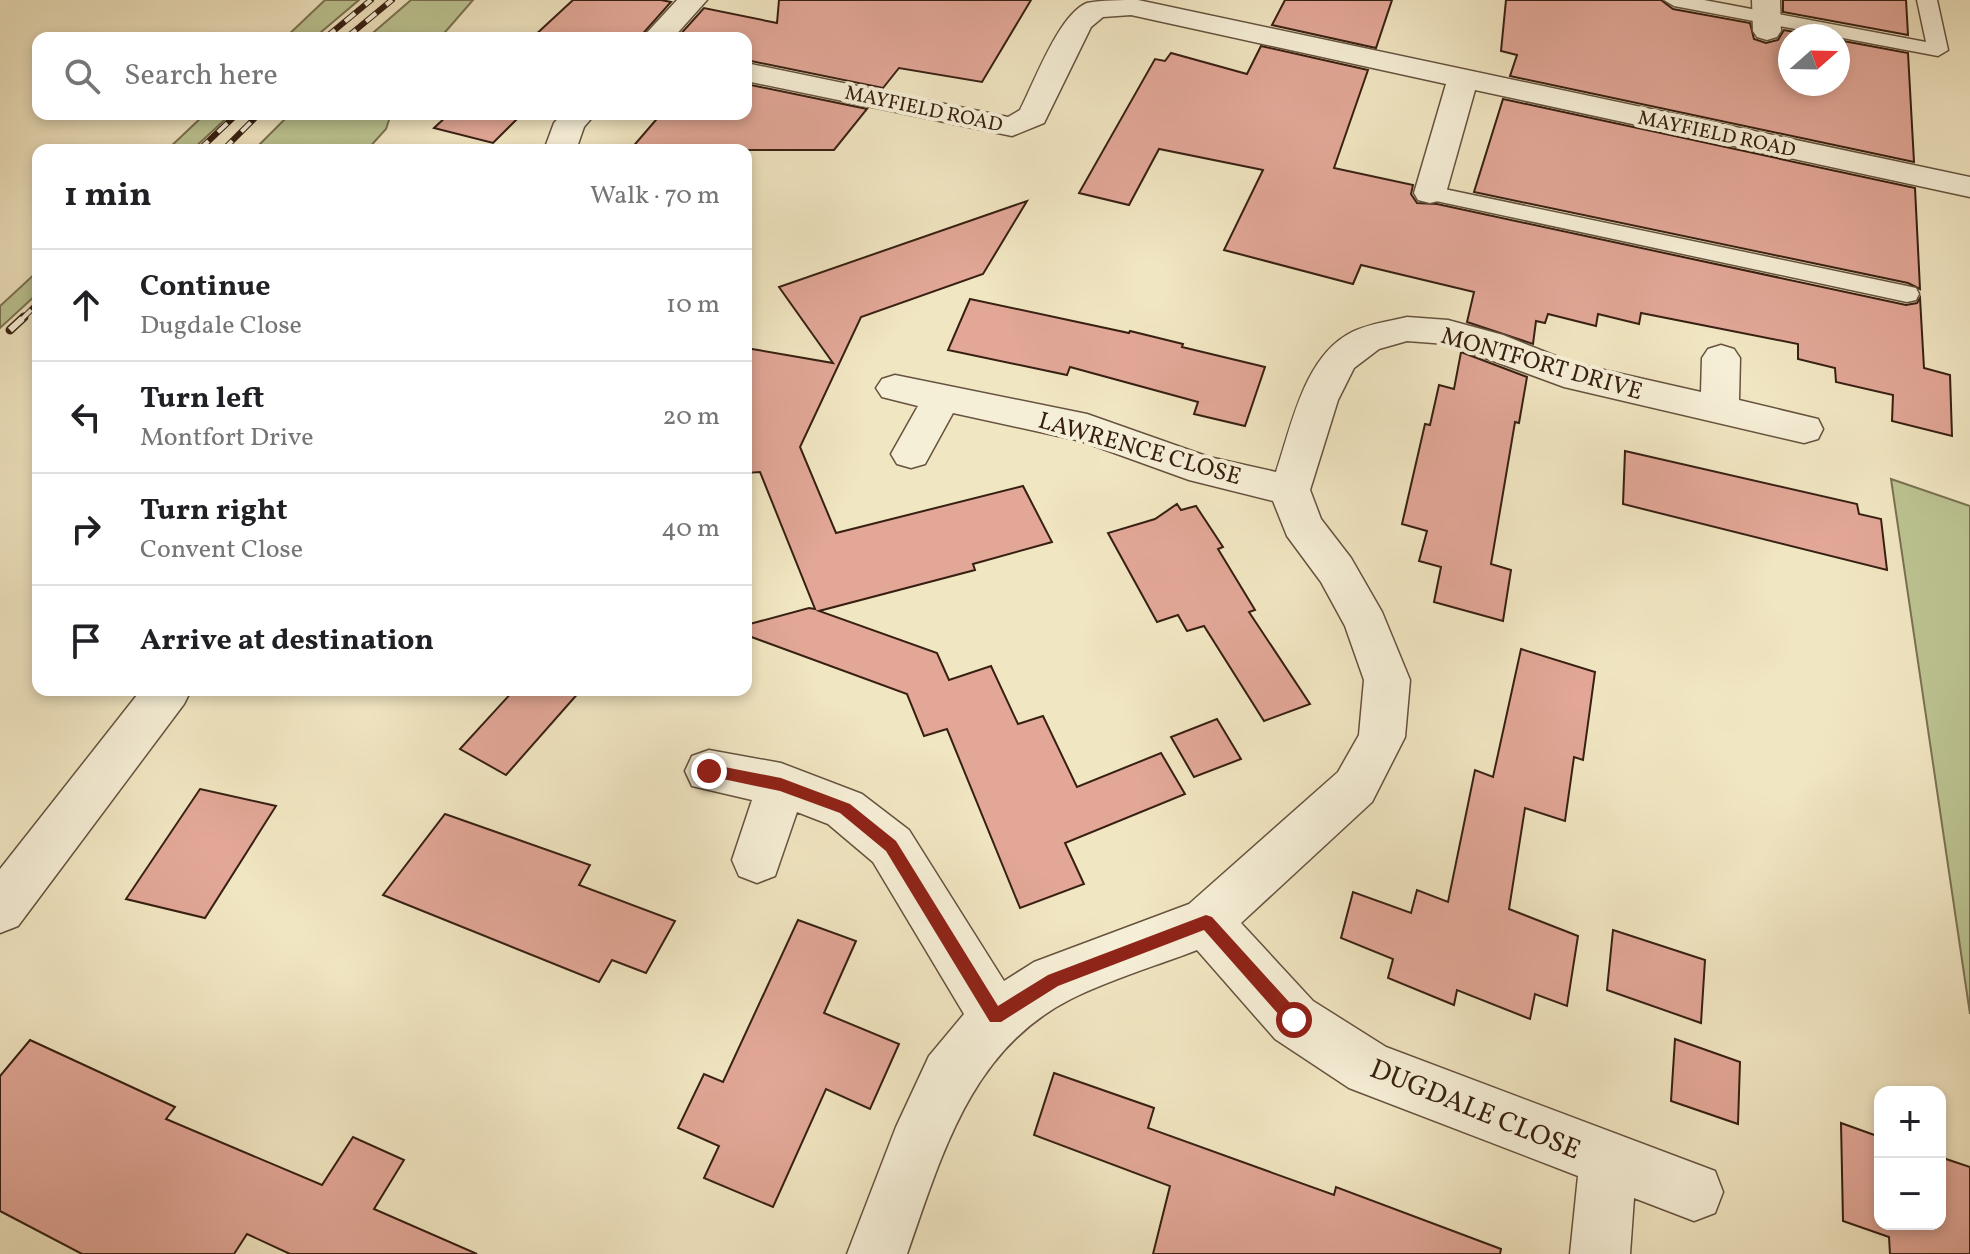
<!DOCTYPE html>
<meta charset="utf-8">
<style>
:root{--surface:#fff;--page:#f6f6f6;--text:#202124;--muted:#757577;--line:#e0e0e0}
body{margin:0;font-family:Vollkorn,serif;background:var(--page);color:var(--text)}
.controls{position:absolute;right:24px;bottom:24px;display:grid;overflow:hidden;border-radius:16px;box-shadow:0 4px 12px #0003}
.controls button{width:72px;height:72px;display:grid;place-items:center;padding:0;border:0;border-bottom:2px solid var(--line);background:var(--surface);color:var(--text);font:40px sans-serif}
.compass{position:absolute;left:1778px;top:24px;width:72px;height:72px;border-radius:50%;background:var(--surface);box-shadow:0 4px 12px #0003;rotate:70deg}
.stop{position:absolute;width:24px;height:24px;margin:-18px;border:6px solid #8f2418;border-radius:50%;background:#fff}
.stop.end{background:#8f2418;border-color:#fff;box-shadow:0 2px 8px #0008}
.list{margin:0;padding:0;list-style:none}
h2{display:flex;justify-content:space-between;align-items:center;height:104px;margin:0;padding:0 32px;font-size:34px}
h2 small{font-size:26px;font-weight:400;color:var(--muted)}
.list li{display:grid;grid-template-columns:52px 1fr auto;gap:24px;align-items:center;box-sizing:border-box;height:112px;padding:0 32px;border-top:2px solid var(--line)}
.list b{display:block;font-size:30px;white-space:nowrap}
.list p{margin:0;font-size:26px;white-space:nowrap;color:var(--muted)}
.list em{font-size:26px;font-style:normal;color:var(--muted)}
.icon{flex:none;width:44px;height:44px;fill:none;stroke:currentColor;stroke-width:2;stroke-linecap:round;stroke-linejoin:round}
.map{position:relative;flex:none;width:1970px;height:1254px;overflow:hidden}
.search{position:absolute;background:var(--surface);box-shadow:0 4px 12px #0003;left:32px;top:32px;width:720px;height:88px;display:flex;align-items:center;gap:20px;box-sizing:border-box;padding:0 28px;border-radius:16px;color:var(--muted);font-size:30px}
.panel{position:absolute;background:var(--surface);box-shadow:0 4px 12px #0003;left:32px;top:144px;width:720px;height:552px;border-radius:16px}
.map>svg:first-child{display:block}
.green{fill:#bcc492;stroke:#7a7252;stroke-width:2}
.building{fill:#e2a797;stroke:#372012;stroke-width:2}
.lines{fill:none;stroke-linecap:round;stroke-linejoin:round}
.lane-casing{stroke:#66523e;stroke-width:3}
.street-casing{stroke:#66523e;stroke-width:3}
.lane{fill:#f6efd7;fill-rule:evenodd}
.street{fill:#f6efd7;fill-rule:evenodd}
.rail-far1-casing{stroke:#372012;stroke-width:6}
.rail-casing{stroke:#372012;stroke-width:9}
.rail-far1{stroke:#f6efd7;stroke-width:4;stroke-dasharray:13;stroke-linecap:butt}
.rail{stroke:#f6efd7;stroke-width:6;stroke-dasharray:17;stroke-linecap:butt}
.route{fill:#8f2418}
.labels{text-anchor:middle;stroke-width:8;stroke-linejoin:round;paint-order:stroke}
.far-street-label{font-size:20px;fill:#372012;stroke:#f6efd7}
.street-label{font-size:24px;fill:#372012;stroke:#f6efd7}
.near-street-label{font-size:28px;fill:#372012;stroke:#f6efd7}
</style>
<div class="map">
<svg width="1970" height="1254" viewBox="0 0 1970 1254">
<rect width="100%" height="100%" fill="#f1e6c2"/>
<filter id="stains"><feTurbulence type="fractalNoise" baseFrequency=".0025" numOctaves="4"/><feColorMatrix values="0 0 0 0 .2 0 0 0 0 .09 0 0 0 0 .02 0 0 0 .5 -.17"/></filter>
<radialGradient id="worn" r=".72"><stop offset=".6" stop-color="#630" stop-opacity="0"/><stop offset="1" stop-color="#630" stop-opacity=".3"/></radialGradient>
<!-- green -->
<g class="green">
<path d="M 325,0 L 359,0 L 314,38 L 285,38 Z"/>
<path d="M 411,0 L 473,0 L 440,38 L 367,38 Z"/>
<path d="M 205,114 L 231,114 L 192,150 L 167,150 Z"/>
<path d="M 290,114 L 391,114 L 386,129 L 367,150 L 254,150 Z"/>
<path d="M 38,271 L 38,293 L 0,328 L 0,306 Z"/>
<path d="M 1891,479 L 1970,506 L 1970,1014 Z"/>
</g>
<!-- building -->
<g class="building">
<path d="M 573,0 L 661,0 L 671,2 L 639,38 L 532,38 Z"/>
<path d="M 779,0 L 1031,0 L 982,82 L 899,68 L 883,88 L 746,60 L 746,38 L 677,38 L 704,8 L 777,23 Z"/>
<path d="M 1285,0 L 1392,0 L 1376,48 L 1272,25 Z"/>
<path d="M 1506,0 L 1661,0 L 1673,9 L 1750,23 L 1754,39 L 1766,43 L 1778,40 L 1784,30 L 1816,36 L 1790,36 L 1790,84 L 1838,84 L 1838,40 L 1908,53 L 1914,162 L 1510,76 L 1517,55 L 1501,51 Z"/>
<path d="M 1783,0 L 1906,0 L 1908,35 L 1783,12 Z"/>
<path d="M 1261,46 L 1368,70 L 1334,168 L 1413,185 L 1411,194 L 1417,203 L 1437,204 L 1906,305 L 1917,303 L 1920,298 L 1924,368 L 1950,375 L 1952,436 L 1892,421 L 1893,395 L 1836,382 L 1835,368 L 1798,359 L 1798,344 L 1641,313 L 1639,324 L 1598,314 L 1596,326 L 1548,314 L 1545,323 L 1536,321 L 1533,344 L 1467,322 L 1474,292 L 1361,265 L 1353,284 L 1224,250 L 1263,170 L 1159,149 L 1129,205 L 1079,193 L 1155,59 L 1165,61 L 1171,53 L 1247,74 Z"/>
<path d="M 746,84 L 867,109 L 834,150 L 630,150 L 661,114 L 746,114 Z"/>
<path d="M 1503,99 L 1915,188 L 1920,289 L 1908,283 L 1474,192 Z"/>
<path d="M 449,114 L 522,114 L 493,143 L 434,128 Z"/>
<path d="M 1027,201 L 983,274 L 861,317 L 800,447 L 836,533 L 1023,486 L 1052,542 L 973,564 L 975,570 L 819,611 L 937,653 L 949,680 L 991,666 L 1018,724 L 1043,716 L 1077,787 L 1161,753 L 1185,794 L 1065,843 L 1084,884 L 1020,908 L 947,729 L 924,736 L 907,694 L 746,635 L 746,625 L 809,608 L 815,609 L 760,472 L 746,473 L 746,348 L 833,363 L 779,287 Z"/>
<path d="M 970,299 L 1129,333 L 1130,331 L 1183,344 L 1182,347 L 1265,367 L 1245,426 L 1194,414 L 1198,402 L 1070,367 L 1067,375 L 948,350 Z"/>
<path d="M 1461,352 L 1527,377 L 1519,423 L 1515,422 L 1491,564 L 1511,570 L 1503,621 L 1434,602 L 1441,567 L 1419,561 L 1427,531 L 1402,524 L 1425,424 L 1430,425 L 1439,385 L 1454,389 Z"/>
<path d="M 1625,451 L 1857,504 L 1859,514 L 1881,519 L 1887,570 L 1623,504 Z"/>
<path d="M 1177,504 L 1181,510 L 1196,506 L 1223,547 L 1218,549 L 1255,610 L 1249,612 L 1310,704 L 1264,721 L 1204,626 L 1187,631 L 1178,615 L 1157,622 L 1108,533 L 1155,519 Z"/>
<path d="M 1521,649 L 1595,672 L 1583,760 L 1574,757 L 1565,821 L 1525,808 L 1509,909 L 1578,936 L 1567,1006 L 1535,994 L 1530,1019 L 1457,990 L 1454,1005 L 1388,978 L 1393,959 L 1341,938 L 1353,892 L 1411,913 L 1417,890 L 1448,902 L 1475,770 L 1493,777 Z"/>
<path d="M 514,690 L 581,690 L 506,775 L 460,749 Z"/>
<path d="M 1217,719 L 1241,759 L 1194,777 L 1171,737 Z"/>
<path d="M 200,789 L 276,806 L 205,918 L 126,899 Z"/>
<path d="M 445,814 L 590,865 L 579,885 L 675,921 L 646,973 L 612,960 L 599,982 L 383,895 Z"/>
<path d="M 798,920 L 856,941 L 824,1013 L 899,1044 L 870,1109 L 826,1089 L 773,1207 L 704,1178 L 719,1146 L 678,1128 L 704,1074 L 723,1082 Z"/>
<path d="M 1613,930 L 1705,960 L 1701,1023 L 1607,990 Z"/>
<path d="M 1675,1039 L 1740,1062 L 1738,1124 L 1671,1101 Z"/>
<path d="M 30,1040 L 175,1107 L 166,1119 L 322,1185 L 353,1137 L 404,1160 L 374,1209 L 477,1254 L 290,1254 L 247,1234 L 234,1254 L 82,1254 L 0,1211 L 0,1076 Z"/>
<path d="M 1054,1073 L 1154,1108 L 1148,1128 L 1334,1195 L 1336,1187 L 1501,1249 L 1500,1254 L 1153,1254 L 1170,1186 L 1034,1135 Z"/>
<path d="M 1841,1123 L 1880,1137 L 1880,1224 L 1940,1224 L 1940,1157 L 1970,1167 L 1970,1254 L 1890,1254 L 1889,1237 L 1843,1221 Z"/>
</g>
<g class="lines">
<defs>
<g id="lane">
<path d="M 1664,0 L 1704,0 L 1926,42 L 1917,0 L 1937,0 L 1948,50 L 1938,56 L 1674,6 Z"/>
<path d="M 1430,186 L 1907,286 L 1916,288 L 1919,294 L 1916,300 L 1907,302 L 1422,198 L 1419,193 L 1422,188 Z"/>
</g>
<g id="street">
<path d="M 677,0 L 707,0 L 673,38 L 642,38 Z"/>
<path d="M 1138,0 L 1970,177 L 1970,197 L 1475,90 L 1446,193 L 1442,200 L 1430,203 L 1418,200 L 1414,193 L 1446,84 L 1131,15 L 1103,17 L 1091,27 L 1044,123 L 1012,136 L 746,81 L 746,63 L 1008,117 L 1020,110 C 1034,83 1059,14 1087,3 C 1101,0 1123,0 1138,0 Z"/>
<path d="M 1752,0 L 1780,0 L 1781,31 L 1777,37 L 1767,40 L 1757,37 L 1753,31 Z"/>
<path d="M 562,114 L 595,114 L 584,127 L 576,150 L 544,150 L 554,123 Z"/>
<path d="M 1407,317 L 1448,320 L 1503,335 L 1573,363 L 1701,392 L 1702,358 L 1708,349 L 1721,345 L 1734,349 L 1740,358 L 1739,400 L 1818,419 L 1823,429 L 1818,439 L 1804,443 L 1564,387 L 1447,344 L 1407,341 L 1379,349 L 1354,368 L 1338,400 L 1310,490 L 1321,519 L 1351,558 L 1382,612 L 1410,680 L 1405,737 L 1372,802 L 1241,923 L 1313,1001 L 1386,1047 L 1715,1171 L 1723,1192 L 1715,1213 L 1694,1221 L 1634,1198 L 1630,1254 L 1570,1254 L 1578,1176 L 1349,1088 L 1275,1039 L 1197,950 C 1156,966 1111,979 1071,999 C 970,1050 942,1155 907,1254 L 847,1254 L 896,1127 L 929,1056 L 964,1014 L 873,862 L 828,824 L 797,812 L 775,876 L 757,883 L 739,876 L 732,860 L 752,800 L 692,786 L 685,771 L 692,756 L 709,750 L 781,763 L 862,794 L 909,830 L 1004,981 L 1034,962 L 1189,904 L 1338,772 L 1359,735 L 1364,680 L 1345,626 L 1321,582 L 1287,536 L 1273,501 L 1189,480 L 1081,441 L 953,413 L 925,464 L 911,468 L 897,464 L 891,454 L 918,406 L 882,397 L 876,388 L 882,379 L 895,375 L 1087,414 L 1209,457 L 1276,472 C 1292,425 1304,356 1352,332 C 1368,324 1390,321 1407,317 Z"/>
<path d="M 141,690 L 191,690 L 184,704 L 18,926 L 0,933 L 0,869 Z"/>
</g>
</defs>
<!-- lane casing -->
<use href="#lane" class="lane-casing"/>
<!-- street casing -->
<use href="#street" class="street-casing"/>
<!-- lane -->
<use href="#lane" class="lane"/>
<!-- street -->
<use href="#street" class="street"/>
<defs>
<g id="rail-far1">
<path d="M 325,38 L 371,0"/>
<path d="M 346,38 L 392,0"/>
<path d="M 199,150 L 237,114"/>
<path d="M 223,150 L 259,114"/>
<path d="M 22,319 L 38,303"/>
</g>
<path id="rail" d="M 10,330 L 24,317"/>
</defs>
<!-- rail-far1 casing -->
<use href="#rail-far1" class="rail-far1-casing"/>
<!-- rail casing -->
<use href="#rail" class="rail-casing"/>
<!-- rail-far1 -->
<use href="#rail-far1" class="rail-far1"/>
<!-- rail -->
<use href="#rail" class="rail"/>
</g>
<!-- route -->
<path class="route" d="M 709,764 L 781,778 L 850,804 L 896,841 L 998,1006 L 1048,975 L 1206,915 L 1212,917 L 1300,1014 L 1300,1025 L 1288,1025 L 1204,930 L 1058,986 L 1001,1022 L 990,1022 L 886,851 L 840,813 L 780,791 L 704,775 L 704,766 Z"/>
<g class="labels">
<!-- far-street labels -->
<g class="far-street-label">
<text transform="translate(924 108) rotate(12)" y="7">MAYFIELD ROAD</text>
<text transform="translate(1717 133) rotate(12)" y="7">MAYFIELD ROAD</text>
</g>
<!-- street labels -->
<g class="street-label">
<text transform="translate(1542 363) rotate(16)" y="8">MONTFORT DRIVE</text>
<text transform="translate(1140 448) rotate(16)" y="8">LAWRENCE CLOSE</text>
</g>
<!-- near-street labels -->
<g class="near-street-label">
<text transform="translate(1476 1108) rotate(22)" y="10">DUGDALE CLOSE</text>
</g>
</g>
<rect width="100%" height="100%" filter="url(#stains)"/>
<rect width="100%" height="100%" fill="url(#worn)"/>
</svg>
<div class="controls">
<button>+</button>
<button>−</button>
</div>
<svg class="compass" viewBox="-18 -18 36 36"><path d="M0-13l5 13h-10z" fill="#e53935"/><path d="M0 13l5-13h-10z" fill="#757577"/></svg>
<div class="stop" style="left:1294px;top:1020px"></div>
<div class="stop end" style="left:709px;top:771px"></div>
<div class="search"><svg class="icon" aria-label="search" viewBox="0 0 24 24"><circle cx="10" cy="10" r="6"/><path d="M15 15l6 6"/></svg>Search here</div>
<section class="panel">
<h2>1 min<small>Walk · 70 m</small></h2>
<ul class="list">
<li><svg class="icon" aria-label="ahead" viewBox="0 0 24 24"><path d="M12 20V5M6 11l6-6 6 6"/></svg><div><b>Continue</b><p>Dugdale Close</p></div><em>10 m</em></li>
<li><svg class="icon" aria-label="left" viewBox="0 0 24 24"><path d="M17 20v-9H6M10 6l-5 5 5 5"/></svg><div><b>Turn left</b><p>Montfort Drive</p></div><em>20 m</em></li>
<li><svg class="icon" aria-label="right" viewBox="0 0 24 24"><path d="M7 20v-9h11M14 6l5 5-5 5"/></svg><div><b>Turn right</b><p>Convent Close</p></div><em>40 m</em></li>
<li><svg class="icon" aria-label="arrive" viewBox="0 0 24 24"><path d="M6 21V4h12l-3 4 3 4H6"/></svg><div><b>Arrive at destination</b></div></li>
</ul>
</section>
</div>
